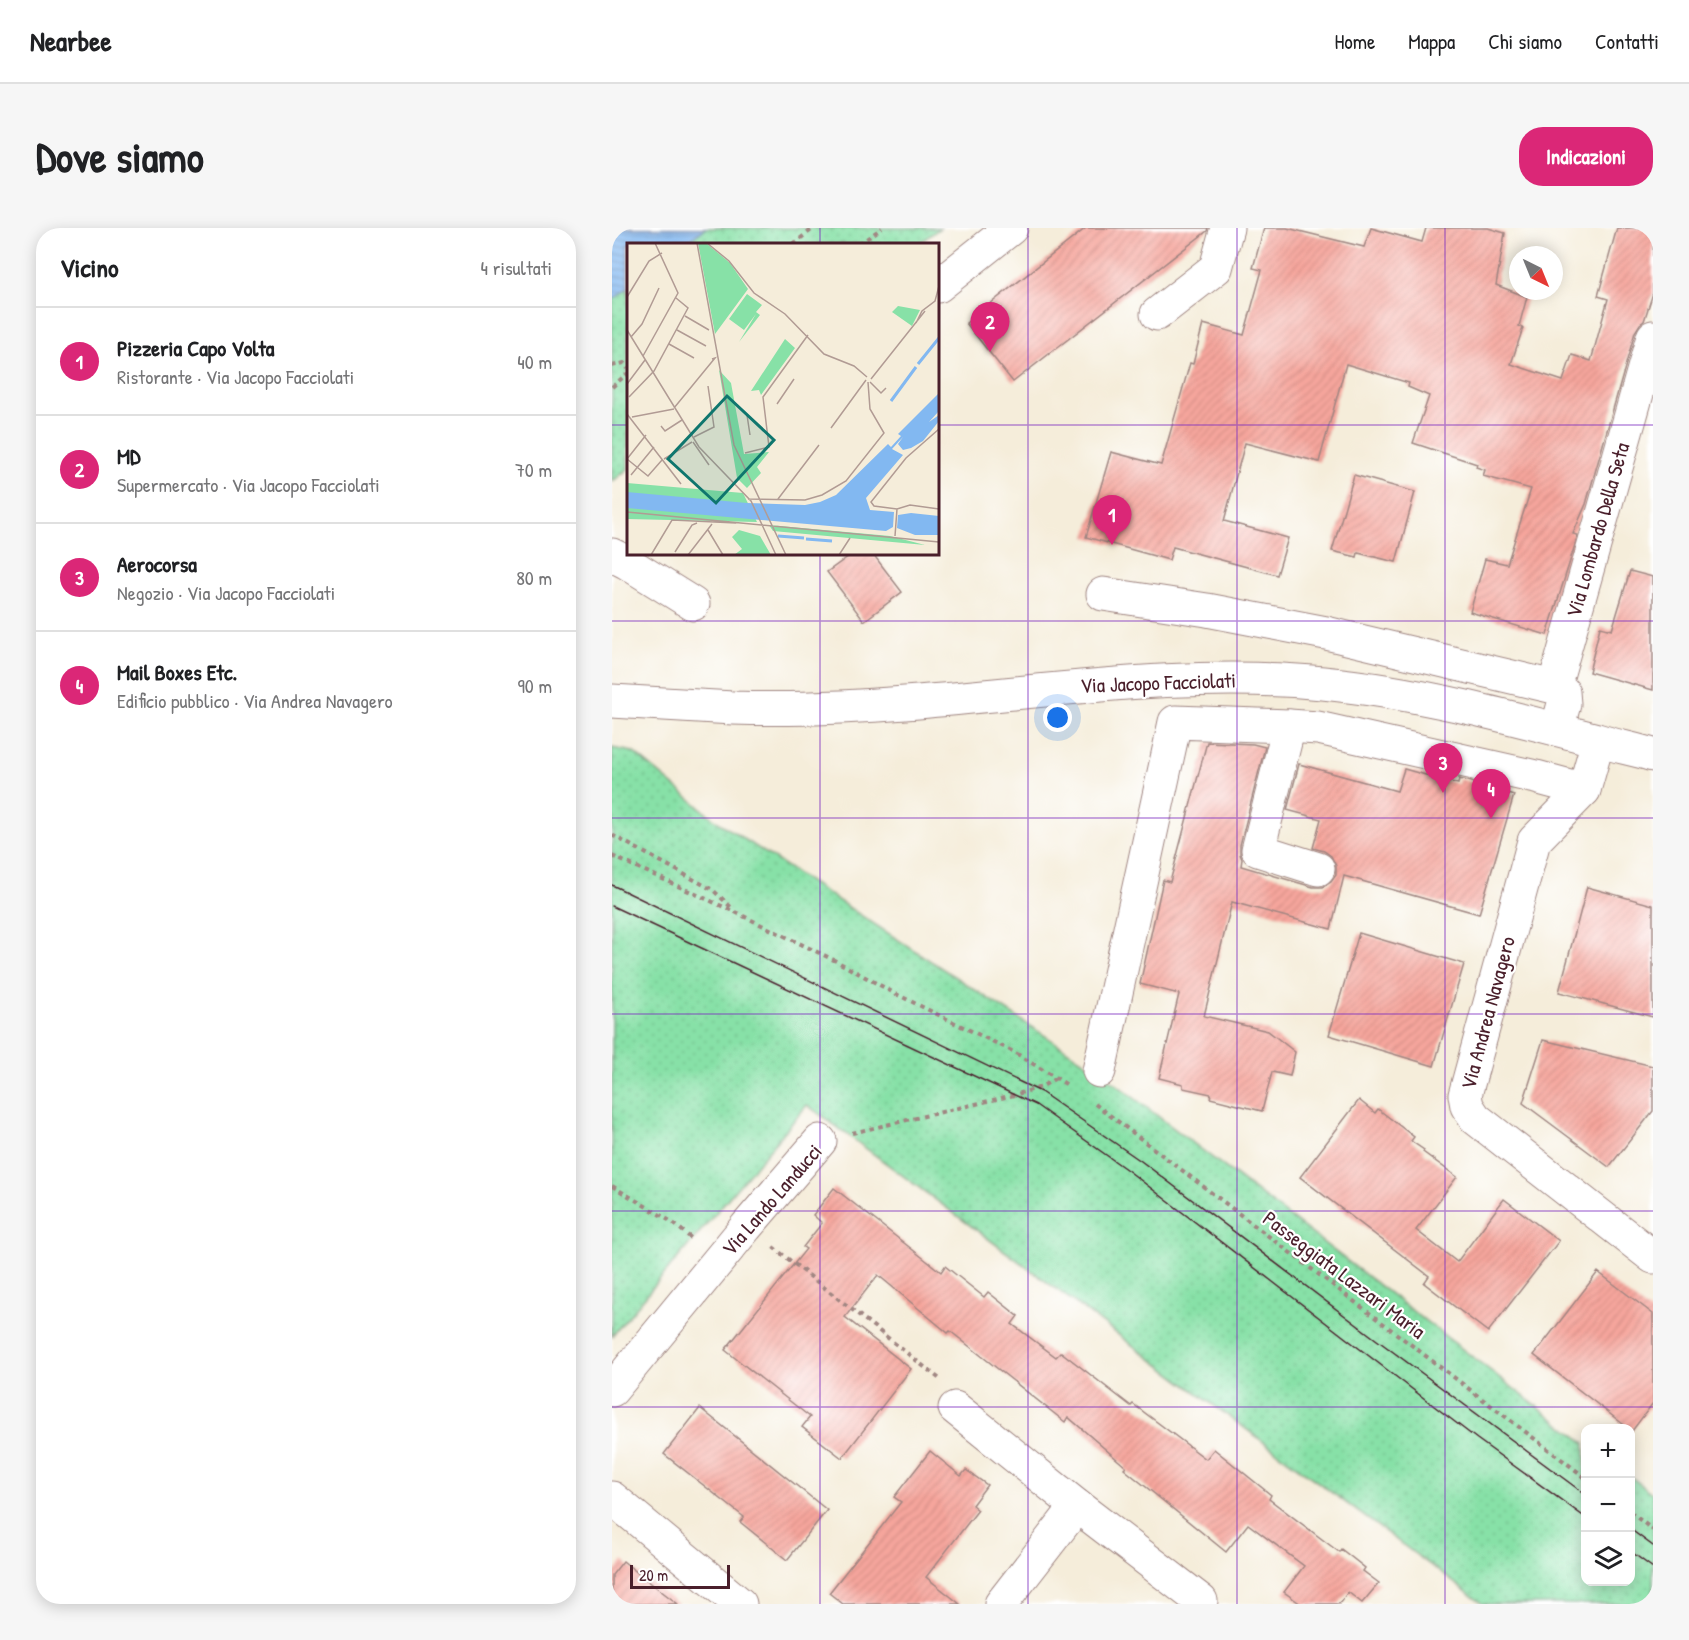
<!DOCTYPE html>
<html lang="it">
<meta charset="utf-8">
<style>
:root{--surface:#fff;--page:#f6f6f6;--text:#202124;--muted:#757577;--line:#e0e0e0;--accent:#db2777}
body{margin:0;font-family:"Patrick Hand",sans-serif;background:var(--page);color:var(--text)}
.controls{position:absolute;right:18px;bottom:18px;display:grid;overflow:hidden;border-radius:12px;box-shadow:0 3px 15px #0003}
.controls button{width:54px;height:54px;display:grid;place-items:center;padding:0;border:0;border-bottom:2px solid var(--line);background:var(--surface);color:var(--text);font:30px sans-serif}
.compass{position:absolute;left:897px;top:18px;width:54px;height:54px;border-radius:50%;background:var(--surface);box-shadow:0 3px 15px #0003;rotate:137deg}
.scale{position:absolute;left:18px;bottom:15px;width:100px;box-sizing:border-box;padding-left:6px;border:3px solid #4a1f2b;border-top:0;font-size:16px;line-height:21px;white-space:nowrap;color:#4a1f2b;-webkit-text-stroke:4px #fff;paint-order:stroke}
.you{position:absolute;left:446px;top:490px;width:21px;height:21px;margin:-15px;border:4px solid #fff;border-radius:50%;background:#1a73e8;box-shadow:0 0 0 9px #1a73e833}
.badge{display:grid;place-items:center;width:39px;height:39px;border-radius:50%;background:var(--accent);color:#fff;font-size:20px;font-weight:700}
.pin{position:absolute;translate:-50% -50px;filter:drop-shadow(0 2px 3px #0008)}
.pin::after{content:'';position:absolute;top:32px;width:21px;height:18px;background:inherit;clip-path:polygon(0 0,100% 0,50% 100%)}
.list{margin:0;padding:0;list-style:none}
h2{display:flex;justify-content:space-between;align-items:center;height:78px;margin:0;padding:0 24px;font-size:26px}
h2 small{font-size:20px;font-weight:400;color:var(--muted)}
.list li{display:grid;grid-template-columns:39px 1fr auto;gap:18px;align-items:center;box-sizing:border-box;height:108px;padding:0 24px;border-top:2px solid var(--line)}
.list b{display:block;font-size:22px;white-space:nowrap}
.list p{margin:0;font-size:20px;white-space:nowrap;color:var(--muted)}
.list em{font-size:20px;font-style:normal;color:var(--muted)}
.icon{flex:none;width:33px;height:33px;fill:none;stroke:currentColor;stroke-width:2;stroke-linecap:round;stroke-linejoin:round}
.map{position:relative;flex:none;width:1041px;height:1376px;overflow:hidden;border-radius:24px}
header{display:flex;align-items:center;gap:36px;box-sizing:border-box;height:84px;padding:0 30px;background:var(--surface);border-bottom:2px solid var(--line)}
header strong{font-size:28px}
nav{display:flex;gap:33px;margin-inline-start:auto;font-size:21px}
.intro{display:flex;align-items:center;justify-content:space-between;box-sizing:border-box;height:144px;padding:0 36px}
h1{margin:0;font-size:42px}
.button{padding:15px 27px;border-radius:24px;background:var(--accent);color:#fff;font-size:21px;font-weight:700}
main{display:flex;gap:36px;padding:0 36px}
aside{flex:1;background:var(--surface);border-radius:24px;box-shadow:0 3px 15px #0003}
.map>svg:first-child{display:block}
.grass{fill:url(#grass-dots);stroke:#688069;stroke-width:1.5}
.water{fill:url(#water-rules);stroke:#666c8e;stroke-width:1.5}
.building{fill:url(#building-hatch)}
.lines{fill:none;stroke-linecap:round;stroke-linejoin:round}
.minor-casing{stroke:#a08682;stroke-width:35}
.major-casing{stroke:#a08682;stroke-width:35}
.path{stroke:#a08682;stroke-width:4;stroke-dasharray:4.5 4.5;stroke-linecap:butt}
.minor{stroke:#fff;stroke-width:33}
.major{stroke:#fff;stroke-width:33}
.tram{stroke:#4a1f2b;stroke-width:1.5}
.grid{fill:none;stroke:#7b2cbf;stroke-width:1.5;stroke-opacity:0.55}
.labels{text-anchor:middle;stroke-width:4.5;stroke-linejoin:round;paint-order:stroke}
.street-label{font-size:21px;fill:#4a1f2b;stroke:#fff}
.inset-river{fill:none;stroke:#82b8f1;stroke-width:3}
.inset-road{fill:none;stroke:#b19b94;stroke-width:1.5}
.view{fill:#0f766e;fill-opacity:0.15;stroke:#0f766e;stroke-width:3}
.inset-edge{fill:none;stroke:#4a1f2b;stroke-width:3}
</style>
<header>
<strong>Nearbee</strong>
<nav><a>Home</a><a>Mappa</a><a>Chi siamo</a><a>Contatti</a></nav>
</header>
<div class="intro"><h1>Dove siamo</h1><a class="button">Indicazioni</a></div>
<main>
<aside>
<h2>Vicino<small>4 risultati</small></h2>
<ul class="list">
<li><span class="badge">1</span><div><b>Pizzeria Capo Volta</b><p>Ristorante · Via Jacopo Facciolati</p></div><em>40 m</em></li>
<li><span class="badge">2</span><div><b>MD</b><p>Supermercato · Via Jacopo Facciolati</p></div><em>70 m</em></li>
<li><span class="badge">3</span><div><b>Aerocorsa</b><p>Negozio · Via Jacopo Facciolati</p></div><em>80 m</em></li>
<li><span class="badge">4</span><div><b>Mail Boxes Etc.</b><p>Edificio pubblico · Via Andrea Navagero</p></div><em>90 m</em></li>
</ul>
</aside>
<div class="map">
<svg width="1041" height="1376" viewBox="0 0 1041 1376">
<defs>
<pattern id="grass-dots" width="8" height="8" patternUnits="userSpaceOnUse" patternTransform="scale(1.5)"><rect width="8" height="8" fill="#87e1a7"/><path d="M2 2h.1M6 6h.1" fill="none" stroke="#76c190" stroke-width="1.8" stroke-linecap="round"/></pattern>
<pattern id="water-rules" width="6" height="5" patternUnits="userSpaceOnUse" patternTransform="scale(1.5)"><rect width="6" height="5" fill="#82b8f1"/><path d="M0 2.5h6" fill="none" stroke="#6c95c3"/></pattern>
<pattern id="building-hatch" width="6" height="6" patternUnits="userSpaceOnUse" patternTransform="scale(1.5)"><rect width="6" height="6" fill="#f6a69c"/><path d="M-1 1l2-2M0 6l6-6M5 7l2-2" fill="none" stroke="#d48e87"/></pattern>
</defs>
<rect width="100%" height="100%" fill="#fff"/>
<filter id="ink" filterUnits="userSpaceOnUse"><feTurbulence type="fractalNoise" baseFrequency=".0167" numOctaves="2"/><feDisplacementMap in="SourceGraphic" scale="12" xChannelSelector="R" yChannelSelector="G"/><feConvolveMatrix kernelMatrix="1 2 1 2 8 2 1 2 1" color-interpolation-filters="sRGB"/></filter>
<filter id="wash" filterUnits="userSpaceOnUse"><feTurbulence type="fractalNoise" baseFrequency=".008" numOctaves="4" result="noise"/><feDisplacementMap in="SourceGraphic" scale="24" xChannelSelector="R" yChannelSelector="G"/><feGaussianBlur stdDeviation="1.35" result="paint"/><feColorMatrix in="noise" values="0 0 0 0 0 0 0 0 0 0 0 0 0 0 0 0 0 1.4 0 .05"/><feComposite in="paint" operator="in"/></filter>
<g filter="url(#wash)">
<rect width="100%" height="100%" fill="#f5edda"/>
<!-- grass -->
<g class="grass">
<path d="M 0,0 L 328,0 L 306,16 L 16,16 L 16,241 L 0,254 Z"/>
<path d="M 0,520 L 21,524 L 106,594 L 487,843 L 973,1215 L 974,1354 L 1018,1354 L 1019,1249 L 1041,1266 L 1041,1376 L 871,1376 L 195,877 L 0,1108 Z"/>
</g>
<!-- water -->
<path class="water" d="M 0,0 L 94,0 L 72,16 L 16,16 L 16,60 L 0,73 Z"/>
<g id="blocks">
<!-- building -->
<g class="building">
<path d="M 474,0 L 596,0 L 595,3 L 401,154 L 354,95 Z"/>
<path d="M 652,0 L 675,0 L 752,19 L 759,0 L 810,14 L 814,0 L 876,0 L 893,5 L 884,57 L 915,69 L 907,98 L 911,100 L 899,136 L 951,153 L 960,127 L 979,133 L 996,71 L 986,68 L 1005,0 L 1041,0 L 1041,65 L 1032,93 L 1028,96 L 1023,104 L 974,276 L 961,306 L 966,307 L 935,407 L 858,384 L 873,331 L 895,336 L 919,261 L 871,248 L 873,242 L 864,239 L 865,236 L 801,215 L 817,168 L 796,159 L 797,155 L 734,136 L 707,234 L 633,215 L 612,293 L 676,310 L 665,347 L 561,319 L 557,332 L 474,309 L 499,224 L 549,237 L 578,135 L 581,136 L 591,96 L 632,107 L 650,42 L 641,40 Z"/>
<path d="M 742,247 L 803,264 L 784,334 L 746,325 L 745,329 L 720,323 Z"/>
<path d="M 240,326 L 261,326 L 290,364 L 252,393 L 215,344 Z"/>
<path d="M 1018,343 L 1041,349 L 1041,462 L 977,444 L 988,399 L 1000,402 Z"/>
<path d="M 595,514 L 641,516 L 653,519 L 628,617 L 628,626 L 630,631 L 629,638 L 701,659 L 711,659 L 719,654 L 724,647 L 724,638 L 719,628 L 712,623 L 701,620 L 709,591 L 675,582 L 687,536 L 785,563 L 792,541 L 846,556 L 847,551 L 856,553 L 902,567 L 867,686 L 732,648 L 719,701 L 620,674 L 592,788 L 656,803 L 683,824 L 678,848 L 660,844 L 650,883 L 598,870 L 599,866 L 571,860 L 571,856 L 547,850 L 567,766 L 528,756 L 551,652 L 558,654 Z"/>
<path d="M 975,659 L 1041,677 L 1041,789 L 947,764 Z"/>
<path d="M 747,705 L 852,736 L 822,838 L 717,807 Z"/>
<path d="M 931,812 L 1041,838 L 1041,883 L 997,939 L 911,875 Z"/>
<path d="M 747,872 L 763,885 L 766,881 L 802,909 L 799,913 L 812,922 L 811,924 L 845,949 L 804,1002 L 845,1034 L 892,971 L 947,1013 L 876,1104 L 812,1055 L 817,1048 L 688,949 Z"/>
<path d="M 222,960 L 329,1044 L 333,1038 L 372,1069 L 376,1064 L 406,1088 L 400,1096 L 444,1129 L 449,1124 L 519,1178 L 521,1176 L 594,1231 L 602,1221 L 659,1267 L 657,1271 L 727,1324 L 729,1321 L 753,1340 L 751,1343 L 767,1355 L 750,1375 L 736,1364 L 727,1376 L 689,1376 L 672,1364 L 692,1338 L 636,1296 L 614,1324 L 512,1241 L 514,1239 L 456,1189 L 453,1194 L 338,1103 L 336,1105 L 266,1047 L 233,1089 L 299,1141 L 230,1230 L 190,1199 L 198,1189 L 113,1122 L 194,1021 L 191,1019 L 210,995 L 201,987 Z"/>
<path d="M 986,1044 L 1041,1086 L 1041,1175 L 1020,1203 L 922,1127 Z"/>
<path d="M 88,1180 L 215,1282 L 175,1332 L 128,1294 L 132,1289 L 52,1226 Z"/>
<path d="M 318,1223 L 349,1248 L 354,1242 L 375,1257 L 360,1277 L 366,1282 L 314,1349 L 348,1376 L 231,1376 L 217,1365 L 289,1274 L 282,1269 Z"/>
<path d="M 11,1333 L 27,1346 L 66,1376 L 0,1376 L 0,1347 Z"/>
</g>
</g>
</g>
<g filter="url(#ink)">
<use href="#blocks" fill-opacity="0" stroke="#a08682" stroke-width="1.5"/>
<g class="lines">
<defs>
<g id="minor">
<path d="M 326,58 L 399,0"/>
<path d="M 545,86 L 604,40 L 615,0"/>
<path d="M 0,327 L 14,334 L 81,376"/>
<path d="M 491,366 L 595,382 L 714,405 L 942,459 L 951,464 L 952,476 L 945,501"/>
<path d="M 942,459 L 1041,109"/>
<path d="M 677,498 L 646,622 L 706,641"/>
<path d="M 986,513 L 972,562 L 922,613 L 853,867 L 855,878 L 863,890 L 1041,1029"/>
<path d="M 487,843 L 563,494 L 677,498 L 706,500 L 924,549 L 972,562"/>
<path d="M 0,1162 L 134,999 L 208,913"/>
<path d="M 343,1180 L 465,1278 L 589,1373"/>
<path d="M 0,1270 L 128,1376"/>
<path d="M 389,1376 L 465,1278"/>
</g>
<path id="major" d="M 0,473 C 40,475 81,478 121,480 C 183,482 245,479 306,474 C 441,463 575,442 711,455 C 804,464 895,488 985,512 C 1003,518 1022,521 1041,527"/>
</defs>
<!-- minor casing -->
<use href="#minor" class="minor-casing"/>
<!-- major casing -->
<use href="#major" class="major-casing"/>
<!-- path -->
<g class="path">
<path d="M 181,16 L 202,0"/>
<path d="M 247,16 L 270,0"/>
<path d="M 0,138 L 12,135 L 16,141"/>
<path d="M 0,159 L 16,145"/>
<path d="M 0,607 L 101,662 L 121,681"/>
<path d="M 0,628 L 123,684 L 226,734 L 284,766 L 402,824 L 457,858"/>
<path d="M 483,876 L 974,1250"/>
<path d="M 240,905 L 402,867 L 429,859 L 444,850"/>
<path d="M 0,958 L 60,994 L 80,1011"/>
<path d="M 161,1019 L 329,1152"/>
<path d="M 1018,1284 L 1041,1302"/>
</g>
<!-- minor -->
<use href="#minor" class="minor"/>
<!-- major -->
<use href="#major" class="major"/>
<!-- tram -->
<g class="tram">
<path d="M 0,657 L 429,864 L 529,933 L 761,1109 L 974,1267"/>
<path d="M 0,678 L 424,877 L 518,944 L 865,1211 L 974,1290"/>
<path d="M 1018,1301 L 1041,1318"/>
<path d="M 1018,1323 L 1041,1340"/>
</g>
</g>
</g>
<!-- grid -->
<path class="grid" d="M 208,0 L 208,16M 416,0 L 416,1376M 625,0 L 625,1376M 833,0 L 833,1376M 0,197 L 16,197M 326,197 L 1041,197M 208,326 L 208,1376M 0,393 L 1041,393M 0,590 L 1041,590M 0,786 L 1041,786M 0,983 L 1041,983M 0,1179 L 1041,1179"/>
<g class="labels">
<!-- street labels -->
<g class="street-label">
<text transform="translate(986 302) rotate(-74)" y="7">Via Lombardo Della Seta</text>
<text transform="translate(546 455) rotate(-2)" y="7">Via Jacopo Facciolati</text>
<text transform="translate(876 785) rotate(-75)" y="7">Via Andrea Navagero</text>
<text transform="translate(160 972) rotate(-49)" y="7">Via Lando Landucci</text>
<text transform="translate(732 1047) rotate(37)" y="7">Passeggiata Lazzari Maria</text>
</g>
</g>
<!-- overview -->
<g transform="translate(15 15)">
<rect width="312" height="312" fill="#f5edda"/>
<path d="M 271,63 L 293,67 L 285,83 L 265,69 ZM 158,96 L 168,105 L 134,152 L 132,147 L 124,148 ZM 92,127 L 104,140 L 117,211 L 142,209 L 130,224 L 134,230 L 120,245 L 110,235 ZM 0,240 L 116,250 L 130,279 L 0,276 ZM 142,282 L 263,293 L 298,302 L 146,288 ZM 112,287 L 133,293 L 144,312 L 107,312 L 115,306 L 105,294 Z" fill="#87e1a7"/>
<path d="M 71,0 L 79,0 L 103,20 L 121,46 L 88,91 ZM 120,51 L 135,62 L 129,69 L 133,72 L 112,99 L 129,71 L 117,87 L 102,76 Z" fill="#87e1a7"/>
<path d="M 312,150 L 312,168 L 302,179 L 312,172 L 312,178 L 296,198 L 284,205 L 276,207 L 271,201 L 276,194 L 265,206 L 276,212 L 239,255 L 243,267 L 267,269 L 266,284 L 259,288 L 0,265 L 0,249 L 120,260 L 178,262 L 193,259 L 209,252 L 261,201 L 264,204 L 274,193 L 271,191 ZM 284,270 L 312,273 L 312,292 L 288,292 L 270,285 L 271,272 Z" fill="#82b8f1"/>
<path class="inset-river" d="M 291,121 L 312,95M 264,158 L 289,124M 151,293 L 177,295M 179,296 L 205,298"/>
<path class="inset-road" d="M 70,0 L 107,202 L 159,312M 80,0 L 102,18 L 127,50 L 158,71 L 197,111 L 227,123 L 240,134M 0,54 L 22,18 L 35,10M 58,73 L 82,87M 289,80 L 295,68 L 308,58 L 312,43M 0,87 L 72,204 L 124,258 L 149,312M 50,87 L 79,103M 4,94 L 15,81 L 32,45M 42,101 L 67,115M 16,113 L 51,50 L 28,0M 244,136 L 298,68M 243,139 L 254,150 L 259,145M 0,141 L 18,117M 2,154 L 27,128 L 61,65 L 49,55M 150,161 L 167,136M 47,165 L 88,115 L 85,116M 0,171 L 54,241M 120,172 L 123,192M 5,174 L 47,166M 34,183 L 38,188 L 55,177M 204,185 L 239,137M 312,186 L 279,215 L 244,259 L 247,263 L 270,266 L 283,262 L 312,266M 67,194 L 87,184 L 81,143M 66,199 L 82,222M 118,210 L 142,204 L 136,154 L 181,92M 0,216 L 21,233 L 35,217M 0,216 L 19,192M 37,216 L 65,199M 4,232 L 27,204M 121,256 L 178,257 L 195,252 L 219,238 L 257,190 L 243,166 L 241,139M 151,256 L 192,202M 0,269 L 312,299M 81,287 L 96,312M 268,293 L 270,266M 48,309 L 65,282 L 70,280M 24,312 L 45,277 L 109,280M 61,312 L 85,281M 212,312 L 223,295"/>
<path class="view" d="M 100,153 L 147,197 L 89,260 L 41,216 Z"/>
<rect width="312" height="312" class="inset-edge"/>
</g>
</svg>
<div class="controls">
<button>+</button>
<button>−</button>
<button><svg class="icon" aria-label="layers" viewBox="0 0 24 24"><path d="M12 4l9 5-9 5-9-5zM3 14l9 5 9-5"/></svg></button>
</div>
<svg class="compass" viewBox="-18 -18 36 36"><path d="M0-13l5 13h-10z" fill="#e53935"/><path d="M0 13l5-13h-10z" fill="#757577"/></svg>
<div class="scale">20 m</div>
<div class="you"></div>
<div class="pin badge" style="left:500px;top:317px">1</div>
<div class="pin badge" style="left:378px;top:124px">2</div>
<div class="pin badge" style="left:831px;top:565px">3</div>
<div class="pin badge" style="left:879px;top:591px">4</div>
</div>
</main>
